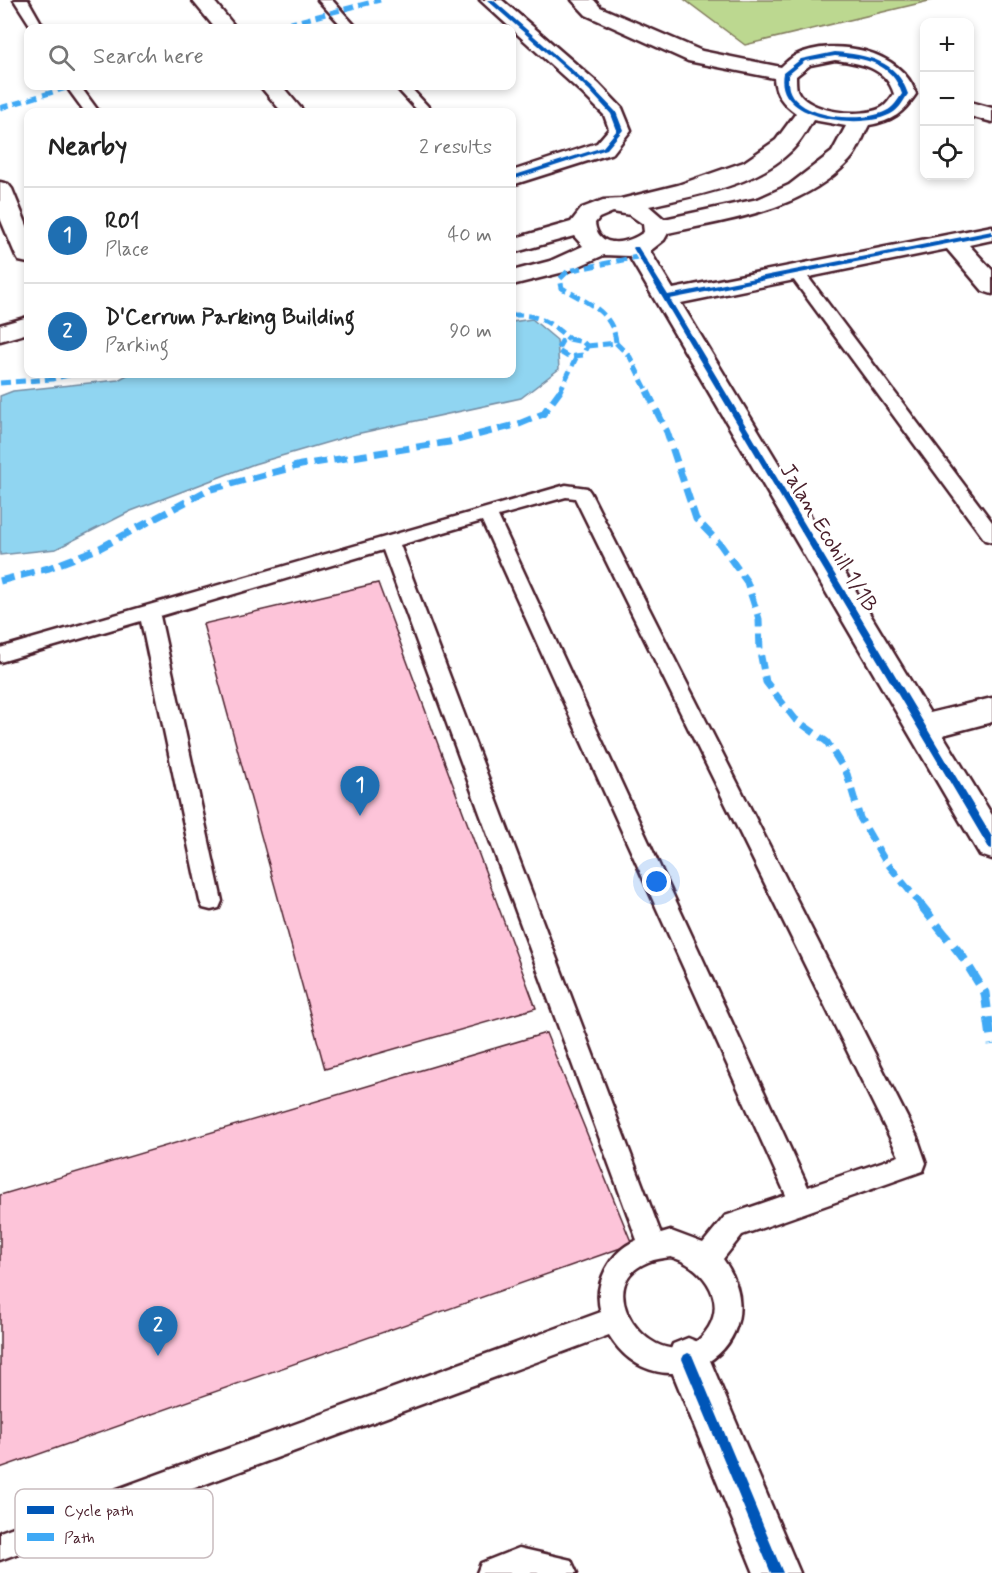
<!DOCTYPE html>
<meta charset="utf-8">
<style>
:root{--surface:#fff;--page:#f6f6f6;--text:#222;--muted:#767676;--line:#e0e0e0;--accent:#1f6fb2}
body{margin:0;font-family:Mynerve,sans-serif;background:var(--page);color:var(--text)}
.controls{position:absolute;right:18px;top:18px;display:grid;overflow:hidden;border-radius:12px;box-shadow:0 3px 9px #0003}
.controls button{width:54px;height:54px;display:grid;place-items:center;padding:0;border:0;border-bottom:2px solid var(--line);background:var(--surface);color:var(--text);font:30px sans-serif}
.you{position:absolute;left:657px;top:882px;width:21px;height:21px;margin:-15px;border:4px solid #fff;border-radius:50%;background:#1a73e8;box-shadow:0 0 0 9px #1a73e833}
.badge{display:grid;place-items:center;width:39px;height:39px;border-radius:50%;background:var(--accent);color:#fff;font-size:20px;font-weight:700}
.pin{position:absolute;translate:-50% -50px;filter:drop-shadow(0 2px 3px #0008)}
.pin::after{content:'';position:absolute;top:32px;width:21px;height:18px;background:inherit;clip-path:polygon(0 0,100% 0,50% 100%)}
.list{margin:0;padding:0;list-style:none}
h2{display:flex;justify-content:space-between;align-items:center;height:78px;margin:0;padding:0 24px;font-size:26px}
h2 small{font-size:20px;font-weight:400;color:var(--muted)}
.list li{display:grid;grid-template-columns:39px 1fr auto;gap:18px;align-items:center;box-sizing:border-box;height:96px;padding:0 24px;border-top:2px solid var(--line)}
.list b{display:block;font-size:22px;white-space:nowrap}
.list p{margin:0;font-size:20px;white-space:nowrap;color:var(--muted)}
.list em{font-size:20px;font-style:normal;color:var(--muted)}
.icon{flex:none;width:33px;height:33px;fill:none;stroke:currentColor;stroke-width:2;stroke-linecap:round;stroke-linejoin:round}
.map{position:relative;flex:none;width:992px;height:1573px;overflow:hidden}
.search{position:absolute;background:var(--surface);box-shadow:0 3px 9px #0003;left:24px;top:24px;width:492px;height:66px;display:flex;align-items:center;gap:15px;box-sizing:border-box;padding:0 21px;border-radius:12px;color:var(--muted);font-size:22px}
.panel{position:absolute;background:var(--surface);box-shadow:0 3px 9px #0003;left:24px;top:108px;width:492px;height:270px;border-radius:12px}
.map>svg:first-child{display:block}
.green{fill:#bcd890;stroke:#837c5e;stroke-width:1.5}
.water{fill:#90d5f1;stroke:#748ca2;stroke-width:1.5}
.building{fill:#fdc4d9;stroke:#4a1f2b;stroke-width:1.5}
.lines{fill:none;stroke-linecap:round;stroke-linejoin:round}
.service-casing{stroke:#4a1f2b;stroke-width:5}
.minor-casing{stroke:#4a1f2b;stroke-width:5}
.service{fill:#fff;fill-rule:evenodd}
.minor{fill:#fff;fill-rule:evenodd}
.quiet-far2{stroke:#3fa9f5;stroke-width:5;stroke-dasharray:10 5;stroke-linecap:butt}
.quiet-far1{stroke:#3fa9f5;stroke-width:7;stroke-dasharray:14 7;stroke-linecap:butt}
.quiet{stroke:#3fa9f5;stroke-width:9;stroke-dasharray:18 9;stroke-linecap:butt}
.cycleway-casing{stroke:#fff;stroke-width:4}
.cycleway{fill:#0057b8;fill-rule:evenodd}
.labels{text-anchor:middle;stroke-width:6;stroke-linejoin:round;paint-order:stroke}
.street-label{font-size:22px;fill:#4a1f2b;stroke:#fff}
.key{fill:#fff;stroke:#c9bcbf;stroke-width:1.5}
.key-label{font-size:16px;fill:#4a1f2b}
</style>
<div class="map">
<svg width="992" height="1573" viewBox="0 0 992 1573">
<rect width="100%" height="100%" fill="#fff"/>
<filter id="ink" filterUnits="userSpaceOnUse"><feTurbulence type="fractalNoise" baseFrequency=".0167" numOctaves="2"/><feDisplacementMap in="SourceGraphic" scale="12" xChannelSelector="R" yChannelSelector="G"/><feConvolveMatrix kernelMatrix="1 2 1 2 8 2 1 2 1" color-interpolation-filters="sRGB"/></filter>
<g filter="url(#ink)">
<!-- green -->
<path class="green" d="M 685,0 L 933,0 L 745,45 Z"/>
<!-- water -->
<path class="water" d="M 532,319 L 557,340 L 559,369 L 521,398 L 356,434 L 254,464 L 131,511 L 56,549 L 0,555 L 0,396 L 13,391 L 118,380 L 129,374 L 512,374 L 512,322 Z"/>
<!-- building -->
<g class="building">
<path d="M 378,583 L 536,1008 L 325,1069 L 203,624 Z"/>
<path d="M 546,1033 L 632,1244 L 0,1468 L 0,1195 Z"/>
</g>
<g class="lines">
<defs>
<g id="service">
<path d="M 14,0 L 28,0 L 44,28 L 32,28 Z"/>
<path d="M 318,0 L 332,0 L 357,28 L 344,28 Z"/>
<path d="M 66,86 L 80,86 L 99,112 L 85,112 Z"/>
<path d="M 395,86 L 409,86 L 433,112 L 419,112 Z"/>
<path d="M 796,267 L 802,269 L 992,522 L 992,542 L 985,540 L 790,275 L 788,272 L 790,269 Z"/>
<path d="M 566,485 L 587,488 L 590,492 L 917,1137 L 926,1163 L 923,1171 L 742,1235 L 723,1259 C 784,1346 661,1421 609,1335 L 0,1560 L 0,1532 L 601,1312 C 592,1284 611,1250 637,1240 L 383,550 L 160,616 L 222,901 L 219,908 L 211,910 L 203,908 L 200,901 L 141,621 L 0,662 L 0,648 ZM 566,497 L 575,498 L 899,1156 L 808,1187 L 498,516 ZM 482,521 L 786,1195 L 725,1216 L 703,1243 L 671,1231 L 661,1234 L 400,545 ZM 671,1257 C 699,1264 727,1296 709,1327 C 669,1393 580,1289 648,1262 C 655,1259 664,1258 671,1257 Z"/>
<path d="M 519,1548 L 571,1560 L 577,1573 L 477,1573 L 481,1563 Z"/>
</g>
<g id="minor">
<path d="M 192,0 L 213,0 L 236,28 L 215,28 Z"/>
<path d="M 480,0 L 502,0 L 599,84 L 622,108 L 631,130 L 613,153 L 512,185 L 512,171 L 597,143 L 609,129 L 604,115 L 583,94 Z"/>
<path d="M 572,0 L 594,0 L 600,7 L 702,51 L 781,67 C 785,63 791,58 796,55 C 835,37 902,50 916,94 C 903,113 893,121 869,125 C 863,136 858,152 849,161 C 801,211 732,219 668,233 L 664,240 L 650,251 L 673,289 L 992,226 L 992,240 L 969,245 L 992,270 L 992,294 L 983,291 L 947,249 L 681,303 L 930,713 L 992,698 L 992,722 L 943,735 L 992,815 L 992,859 L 980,855 L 629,256 L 604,255 L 568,271 L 512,285 L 512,271 L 550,261 L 583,246 L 574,236 L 512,253 L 512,239 L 571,222 L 582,208 L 603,200 L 621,199 L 678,185 L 744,162 L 776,140 L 796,113 C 783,104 775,94 774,78 L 688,61 L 586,15 ZM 835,60 C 860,63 886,67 894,94 C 890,99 887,105 881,108 C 862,118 807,113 797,90 C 796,86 796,80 796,76 L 810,65 ZM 813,120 L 846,126 L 832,152 L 789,185 L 758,199 L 664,219 L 649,206 C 696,195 756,186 792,150 C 800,142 807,130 813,120 ZM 613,212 L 630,215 L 643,224 L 644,232 C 628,244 598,250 595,223 L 599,218 Z"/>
<path d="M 260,86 L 282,86 L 304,112 L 282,112 Z"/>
<path d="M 970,102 L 992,108 L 992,122 L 970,116 Z"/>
<path d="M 0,182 L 8,184 L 12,189 L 28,228 L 28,263 L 19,261 L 16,256 L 0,218 Z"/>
<path d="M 28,317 L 28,333 L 0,341 L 0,325 Z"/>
<path d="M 688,1338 L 703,1344 L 800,1573 L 754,1573 L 667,1359 L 673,1344 Z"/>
</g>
</defs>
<!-- service casing -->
<use href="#service" class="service-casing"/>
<!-- minor casing -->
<use href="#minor" class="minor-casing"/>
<!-- service -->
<use href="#service" class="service"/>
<!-- minor -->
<use href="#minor" class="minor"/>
<!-- quiet-far2 -->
<g class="quiet-far2">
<path d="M 272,28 L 380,0"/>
<path d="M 0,108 L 73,86"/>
<path d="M 512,315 C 538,314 550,322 569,339"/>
<path d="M 569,339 L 583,342 L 587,346 L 583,355 L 568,357 L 557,350 L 562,341 Z"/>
<path d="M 616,343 L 630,357 L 648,393"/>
<path d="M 587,346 L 616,343 C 614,312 586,302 562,288 L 560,279 L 568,271 L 642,256"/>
<path d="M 0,383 L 52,379 L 73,374"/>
<path d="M 559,393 L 576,358"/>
</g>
<!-- quiet-far1 -->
<g class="quiet-far1">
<path d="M 647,391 L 667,432 L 696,519 L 720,544 L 747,582 L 759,619 L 760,652 L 766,682 L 795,719 L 827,742 L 847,774 L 860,818 L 884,859 L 921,905"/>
<path d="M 0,581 L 49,568 L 100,548 L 208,490 L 301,465 L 449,442 L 519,424 L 543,414 L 560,391"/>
</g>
<!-- quiet -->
<path class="quiet" d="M 920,904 L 962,956 L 985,993 L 992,1045"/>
<defs>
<g id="cycleway">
<path d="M 487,0 L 493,0 L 593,88 L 616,112 L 623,130 L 607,149 L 512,180 L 512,176 L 603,147 L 617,130 L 611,114 L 589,90 Z"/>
<path d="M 835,52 C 867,55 897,60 908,94 C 904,100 900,108 894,112 C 871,128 811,122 792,102 C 783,94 781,83 783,73 L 801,59 ZM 835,56 C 864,58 892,62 902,94 C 898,100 893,108 886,111 C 863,123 798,119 789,89 C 788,85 788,79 788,75 L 805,61 Z"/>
<path d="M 992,231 L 992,235 L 670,299 L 992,837 L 992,849 L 989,848 L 633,248 L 634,247 L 638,247 L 668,295 Z"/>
<path d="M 688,1353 L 692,1355 L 783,1573 L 771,1573 L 682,1359 L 684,1355 Z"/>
</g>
</defs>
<!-- cycleway casing -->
<use href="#cycleway" class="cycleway-casing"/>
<!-- cycleway -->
<use href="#cycleway" class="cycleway"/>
</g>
</g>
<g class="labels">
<!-- street labels -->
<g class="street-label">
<text transform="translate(830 537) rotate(59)" y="8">Jalan Ecohill 1/1B</text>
</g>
</g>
<!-- legend -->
<rect x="15" y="1489" width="198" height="69" rx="9" class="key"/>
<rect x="27" y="1506" width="27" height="8" fill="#0057b8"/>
<rect x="27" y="1533" width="27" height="8" fill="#3fa9f5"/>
<g class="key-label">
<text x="64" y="1516">Cycle path</text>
<text x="64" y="1543">Path</text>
</g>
</svg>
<div class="controls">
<button>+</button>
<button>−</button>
<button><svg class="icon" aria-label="locate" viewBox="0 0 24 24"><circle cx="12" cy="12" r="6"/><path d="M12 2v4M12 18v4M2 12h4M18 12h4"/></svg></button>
</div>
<div class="you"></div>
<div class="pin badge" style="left:360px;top:816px">1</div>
<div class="pin badge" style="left:158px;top:1356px">2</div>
<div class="search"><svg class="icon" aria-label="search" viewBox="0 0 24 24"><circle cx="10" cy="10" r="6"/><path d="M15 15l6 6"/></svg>Search here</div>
<section class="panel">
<h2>Nearby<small>2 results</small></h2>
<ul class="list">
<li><span class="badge">1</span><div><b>R01</b><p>Place</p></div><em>40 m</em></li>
<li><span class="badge">2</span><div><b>D'Cerrum Parking Building</b><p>Parking</p></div><em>90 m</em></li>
</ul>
</section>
</div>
